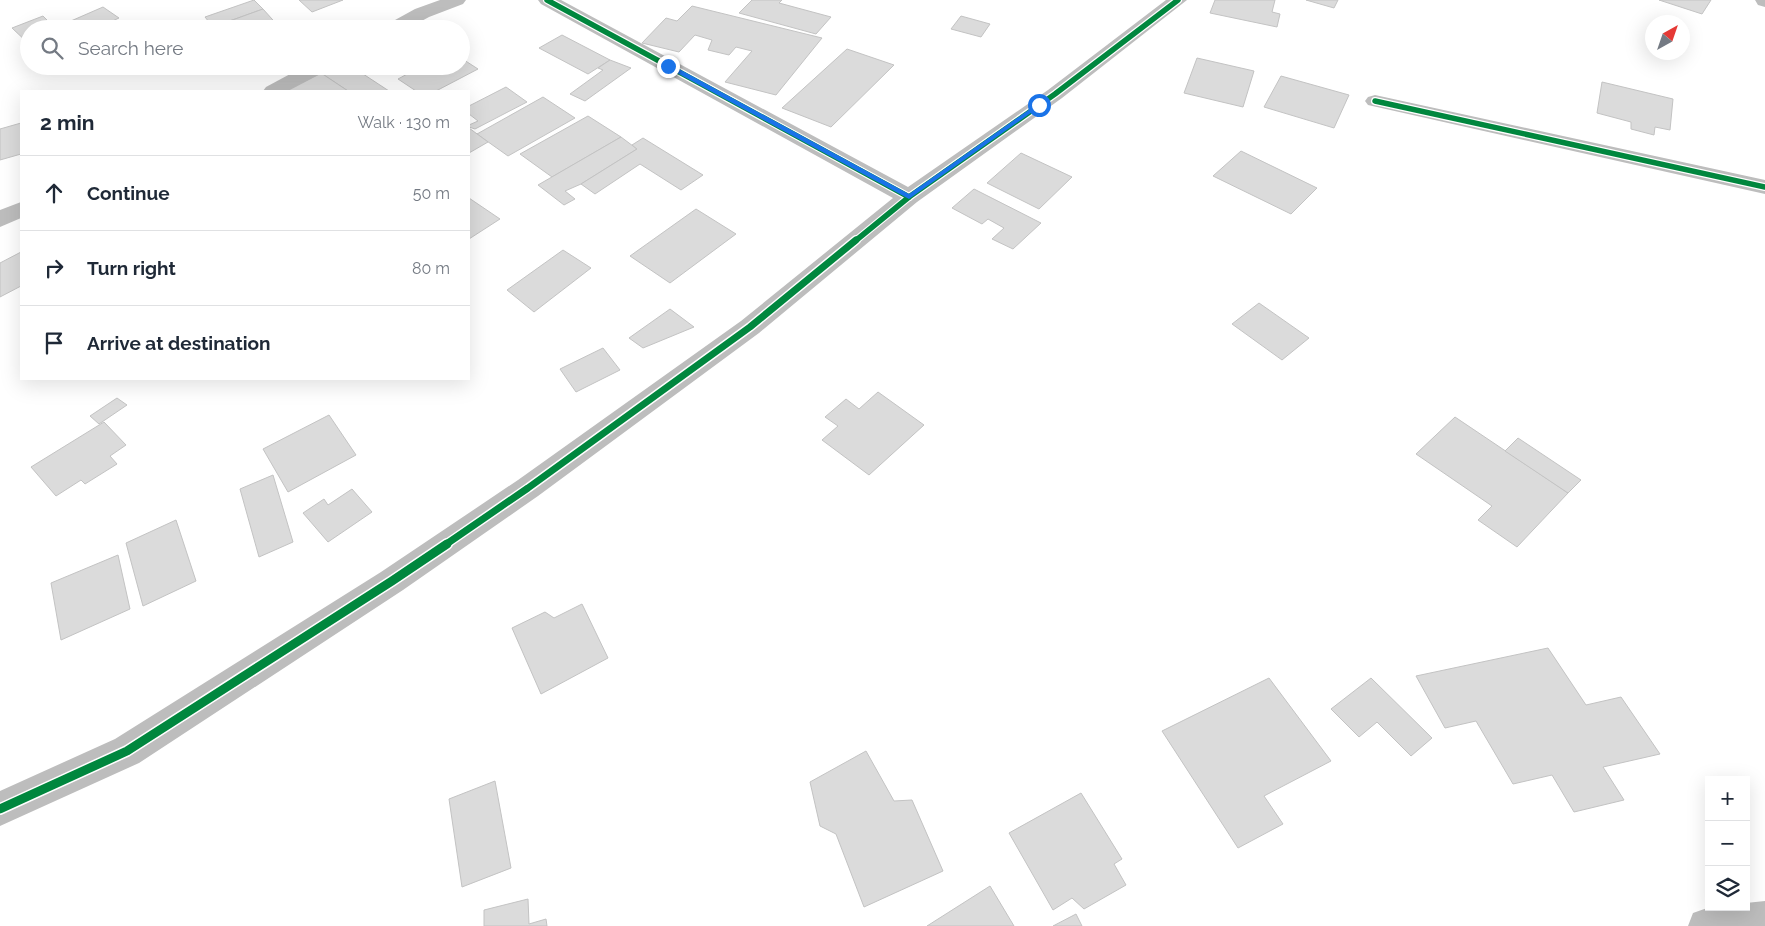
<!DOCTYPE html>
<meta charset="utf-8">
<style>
:root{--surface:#fff;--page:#f6f6f7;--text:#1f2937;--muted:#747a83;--line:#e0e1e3}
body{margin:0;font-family:Raleway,sans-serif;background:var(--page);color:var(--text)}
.controls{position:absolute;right:15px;bottom:15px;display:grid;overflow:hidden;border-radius:0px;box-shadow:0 5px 20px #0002}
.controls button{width:45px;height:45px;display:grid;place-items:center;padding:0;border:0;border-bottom:1px solid var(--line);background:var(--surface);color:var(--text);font:25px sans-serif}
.compass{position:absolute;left:1645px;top:15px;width:45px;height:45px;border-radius:50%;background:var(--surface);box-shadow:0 5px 20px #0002;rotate:40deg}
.stop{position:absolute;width:15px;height:15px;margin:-11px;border:4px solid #1a73e8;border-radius:50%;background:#fff}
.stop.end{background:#1a73e8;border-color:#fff;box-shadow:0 1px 5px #0008}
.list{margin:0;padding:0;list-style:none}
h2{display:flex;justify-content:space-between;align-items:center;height:65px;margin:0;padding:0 20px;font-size:21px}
h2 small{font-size:16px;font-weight:400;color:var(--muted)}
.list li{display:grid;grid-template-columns:32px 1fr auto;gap:15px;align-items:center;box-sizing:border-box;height:75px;padding:0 20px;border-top:1px solid var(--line)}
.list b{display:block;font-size:19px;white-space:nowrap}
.list em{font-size:16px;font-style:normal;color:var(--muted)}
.icon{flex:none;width:28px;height:28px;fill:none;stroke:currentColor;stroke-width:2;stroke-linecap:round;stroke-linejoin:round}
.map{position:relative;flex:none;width:1765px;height:926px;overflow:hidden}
.search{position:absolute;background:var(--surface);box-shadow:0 5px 20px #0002;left:20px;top:20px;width:450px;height:55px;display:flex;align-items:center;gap:12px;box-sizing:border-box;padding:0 18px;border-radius:28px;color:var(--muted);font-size:19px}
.panel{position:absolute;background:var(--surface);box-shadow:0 5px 20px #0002;left:20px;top:90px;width:450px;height:290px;border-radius:0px}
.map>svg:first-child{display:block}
.building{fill:#dbdbdb;stroke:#c3c3c3}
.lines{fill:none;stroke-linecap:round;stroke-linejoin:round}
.minor{fill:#bdbdbd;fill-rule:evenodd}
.tertiary{fill:#bdbdbd;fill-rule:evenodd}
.cycleway-far2-casing{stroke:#fff;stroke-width:8}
.cycleway-far1-casing{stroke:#fff;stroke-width:10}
.cycleway-casing{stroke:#fff;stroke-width:12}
.cycleway-far2{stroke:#00873e;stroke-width:5.5}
.cycleway-far1{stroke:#00873e;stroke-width:7}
.cycleway{stroke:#00873e;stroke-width:9}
.route{fill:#1a73e8}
</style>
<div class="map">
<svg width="1765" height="926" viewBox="0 0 1765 926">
<rect width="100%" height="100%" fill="#fff"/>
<!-- building -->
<g class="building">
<path d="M 254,0 L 263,9 L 213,27 L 205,17 Z"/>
<path d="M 299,0 L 343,0 L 312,12 Z"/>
<path d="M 752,0 L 782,0 L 779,3 L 831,17 L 816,34 L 739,13 Z"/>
<path d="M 1215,0 L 1275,0 L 1272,12 L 1280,14 L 1277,27 L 1210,13 Z"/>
<path d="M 1306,0 L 1338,0 L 1334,8 Z"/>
<path d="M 1659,0 L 1711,0 L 1702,14 Z"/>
<path d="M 692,6 L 822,38 L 776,95 L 725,82 L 752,51 L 736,47 L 729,55 L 708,50 L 712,40 L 695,35 L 679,52 L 642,43 L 666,18 L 677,21 Z"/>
<path d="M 103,7 L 119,18 L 95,29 L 70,29 L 64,24 Z"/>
<path d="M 263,9 L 281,29 L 213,27 Z"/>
<path d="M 43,16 L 56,29 L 29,29 L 29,44 L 12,28 Z"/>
<path d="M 961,16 L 990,24 L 981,37 L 951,29 Z"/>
<path d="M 562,35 L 610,60 L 588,74 L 539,48 Z"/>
<path d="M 847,49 L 894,65 L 831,127 L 782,108 Z"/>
<path d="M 461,58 L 478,69 L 436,91 L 416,91 L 398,79 L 422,66 L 461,66 Z"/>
<path d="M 1197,58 L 1254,71 L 1243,107 L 1184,93 Z"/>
<path d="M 610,60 L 631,68 L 585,101 L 570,94 L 603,70 L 598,68 Z"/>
<path d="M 335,66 L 351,66 L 389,91 L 348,91 L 321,73 Z"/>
<path d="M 321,73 L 348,91 L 285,91 Z"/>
<path d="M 1281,76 L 1349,95 L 1334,128 L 1264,107 Z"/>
<path d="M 1602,82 L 1673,99 L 1670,130 L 1655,127 L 1654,135 L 1631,129 L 1631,122 L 1597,113 Z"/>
<path d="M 506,87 L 527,102 L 475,129 L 469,127 L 469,125 L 478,121 L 469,114 L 469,106 Z"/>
<path d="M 543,97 L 575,118 L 508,156 L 477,134 Z"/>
<path d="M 588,116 L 621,137 L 552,177 L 520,154 Z"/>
<path d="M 21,123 L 21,154 L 0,160 L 0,129 Z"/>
<path d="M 469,128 L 488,142 L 469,153 Z"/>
<path d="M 621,137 L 637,149 L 581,184 L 565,191 L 575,199 L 564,205 L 538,185 Z"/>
<path d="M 643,138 L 703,175 L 681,190 L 640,164 L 595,194 L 581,184 L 637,149 L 632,145 Z"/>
<path d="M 1241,151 L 1317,188 L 1291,214 L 1213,176 Z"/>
<path d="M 1021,153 L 1072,177 L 1039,209 L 987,183 Z"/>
<path d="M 974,189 L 1041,223 L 1013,249 L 992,239 L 1004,228 L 988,219 L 982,224 L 952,208 Z"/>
<path d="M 469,198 L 500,219 L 469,239 Z"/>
<path d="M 696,209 L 736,234 L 670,283 L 630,256 Z"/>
<path d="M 563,250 L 591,268 L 534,312 L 507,290 Z"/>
<path d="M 21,252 L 21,286 L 0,297 L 0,263 Z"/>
<path d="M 1259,303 L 1309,338 L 1282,360 L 1232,324 Z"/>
<path d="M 670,309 L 694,327 L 643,348 L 629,338 Z"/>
<path d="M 603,348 L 620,370 L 576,392 L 560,369 Z"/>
<path d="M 878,392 L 924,425 L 869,475 L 822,440 L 838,426 L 825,417 L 846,399 L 859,409 Z"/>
<path d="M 117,398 L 127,405 L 99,424 L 90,416 Z"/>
<path d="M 329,415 L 356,455 L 288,492 L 263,449 Z"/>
<path d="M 1455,417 L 1568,493 L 1517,547 L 1478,520 L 1492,506 L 1416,454 Z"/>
<path d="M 104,422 L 126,445 L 110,456 L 117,464 L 85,484 L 81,480 L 56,496 L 31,467 Z"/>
<path d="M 1518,438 L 1581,480 L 1568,493 L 1505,451 Z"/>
<path d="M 273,475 L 293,542 L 259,557 L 240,489 Z"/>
<path d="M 352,489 L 372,512 L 328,542 L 303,513 L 324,499 L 328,505 Z"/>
<path d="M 176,520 L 196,581 L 143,606 L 126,543 Z"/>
<path d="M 118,555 L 130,609 L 61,640 L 51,583 Z"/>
<path d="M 582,604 L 608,658 L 541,694 L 512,628 L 545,612 L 554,618 Z"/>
<path d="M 1548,648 L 1586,705 L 1621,697 L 1660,754 L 1603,767 L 1624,800 L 1574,812 L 1552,775 L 1513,784 L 1476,721 L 1445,728 L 1416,676 Z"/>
<path d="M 1269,678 L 1331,761 L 1264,796 L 1283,824 L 1238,848 L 1162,731 Z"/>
<path d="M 1371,678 L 1432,738 L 1411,756 L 1377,722 L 1359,737 L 1331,709 Z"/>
<path d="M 866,751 L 894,801 L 912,800 L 943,871 L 864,907 L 836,834 L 820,826 L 810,782 Z"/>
<path d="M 495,781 L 511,868 L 462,887 L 449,799 Z"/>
<path d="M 1081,793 L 1122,859 L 1114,864 L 1126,885 L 1084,909 L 1072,898 L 1053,910 L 1009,833 Z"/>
<path d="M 990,886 L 1014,926 L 927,926 Z"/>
<path d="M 528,899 L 529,924 L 546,919 L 547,926 L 484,926 L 484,910 Z"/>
<path d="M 1076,914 L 1082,926 L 1053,926 Z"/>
</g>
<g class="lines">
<!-- minor -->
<g class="minor">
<path d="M 440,0 L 466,0 L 463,4 L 429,17 L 407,29 L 384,29 L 386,25 L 415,9 Z"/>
<path d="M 538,0 L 561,0 L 908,187 L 1048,90 L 1166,0 L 1187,0 L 1062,98 L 917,202 L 759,333 L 538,496 L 403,590 L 139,763 L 0,826 L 0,791 L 115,739 L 381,572 L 518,480 L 741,321 L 893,198 L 541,4 Z"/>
<path d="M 1755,0 L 1765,0 L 1765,7 L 1758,5 Z"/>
<path d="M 305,66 L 331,66 L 328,70 L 288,91 L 263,91 L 266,87 Z"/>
<path d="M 1375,95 L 1765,180 L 1765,194 L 1368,105 L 1365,101 L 1368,97 Z"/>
<path d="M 21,202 L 21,218 L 0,227 L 0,210 Z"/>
</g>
<!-- tertiary -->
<path class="tertiary" d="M 1765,901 L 1765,926 L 1688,926 L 1693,913 L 1710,907 L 1746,907 L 1746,903 Z"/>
<defs>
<g id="cycleway-far2">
<path d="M 547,0 L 909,197"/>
<path d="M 1375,101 L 1765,187"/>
<path d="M 854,242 L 909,197 L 1055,94 L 1178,0"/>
</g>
<path id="cycleway-far1" d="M 445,545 L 528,488 L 750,327 L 856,240"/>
<path id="cycleway" d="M 0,809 L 127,751 L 392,581 L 447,544"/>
</defs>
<!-- cycleway-far2 casing -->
<use href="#cycleway-far2" class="cycleway-far2-casing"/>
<!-- cycleway-far1 casing -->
<use href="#cycleway-far1" class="cycleway-far1-casing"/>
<!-- cycleway casing -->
<use href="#cycleway" class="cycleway-casing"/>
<!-- cycleway-far2 -->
<use href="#cycleway-far2" class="cycleway-far2"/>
<!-- cycleway-far1 -->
<use href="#cycleway-far1" class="cycleway-far1"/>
<!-- cycleway -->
<use href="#cycleway" class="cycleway"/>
</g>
<!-- route -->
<path class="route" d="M 666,64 L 670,64 L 909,194 L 1037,104 L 1042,105 L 909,199 L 666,67 Z"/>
</svg>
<div class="controls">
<button>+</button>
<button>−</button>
<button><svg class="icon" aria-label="layers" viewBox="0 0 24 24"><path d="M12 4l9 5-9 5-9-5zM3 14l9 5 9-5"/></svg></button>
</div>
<svg class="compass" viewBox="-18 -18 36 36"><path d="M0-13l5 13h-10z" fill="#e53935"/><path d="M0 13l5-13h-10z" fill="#747a83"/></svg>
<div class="stop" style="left:1039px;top:105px"></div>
<div class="stop end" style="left:668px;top:66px"></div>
<div class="search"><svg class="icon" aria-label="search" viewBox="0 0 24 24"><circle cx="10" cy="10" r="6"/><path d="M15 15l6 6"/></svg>Search here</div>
<section class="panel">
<h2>2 min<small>Walk · 130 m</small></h2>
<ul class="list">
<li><svg class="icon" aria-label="ahead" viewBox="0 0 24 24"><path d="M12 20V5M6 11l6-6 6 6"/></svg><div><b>Continue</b></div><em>50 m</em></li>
<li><svg class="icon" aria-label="right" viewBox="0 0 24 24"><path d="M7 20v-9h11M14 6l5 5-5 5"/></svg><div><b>Turn right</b></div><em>80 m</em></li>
<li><svg class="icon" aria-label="arrive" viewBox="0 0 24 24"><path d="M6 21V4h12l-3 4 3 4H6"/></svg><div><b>Arrive at destination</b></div></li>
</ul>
</section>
</div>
